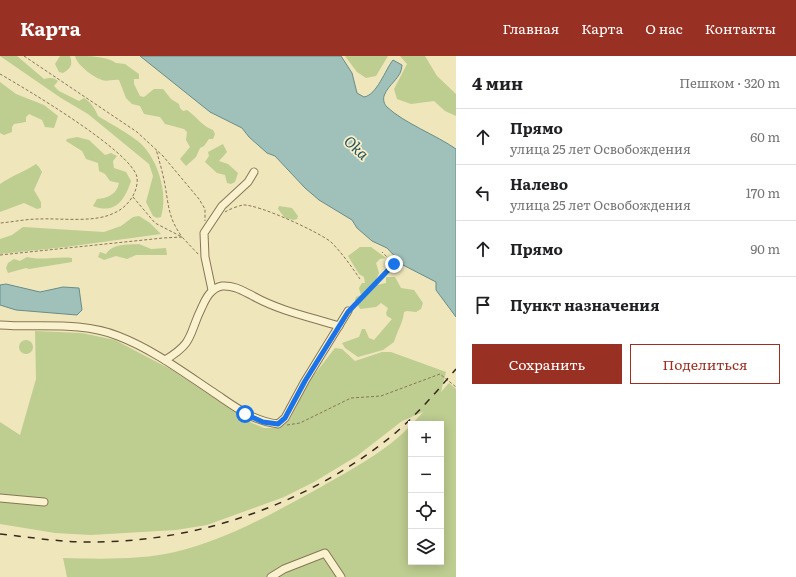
<!DOCTYPE html>
<html lang="ru">
<meta charset="utf-8">
<style>
:root{--surface:#fff;--page:#f6f6f6;--text:#202124;--muted:#757577;--line:#e0e0e0;--accent:#983123}
body{margin:0;font-family:Literata,serif;background:var(--page);color:var(--text)}
.controls{position:absolute;right:12px;bottom:12px;display:grid;overflow:hidden;border-radius:0px;box-shadow:0 2px 10px #0003}
.controls button{width:36px;height:36px;display:grid;place-items:center;padding:0;border:0;border-bottom:1px solid var(--line);background:var(--surface);color:var(--text);font:20px sans-serif}
.stop{position:absolute;width:12px;height:12px;margin:-9px;border:3px solid #1a73e8;border-radius:50%;background:#fff}
.stop.end{background:#1a73e8;border-color:#fff;box-shadow:0 1px 4px #0008}
.list{margin:0;padding:0;list-style:none}
h2{display:flex;justify-content:space-between;align-items:center;height:52px;margin:0;padding:0 16px;font-size:17px}
h2 small{font-size:13px;font-weight:400;color:var(--muted)}
.list li{display:grid;grid-template-columns:26px 1fr auto;gap:12px;align-items:center;box-sizing:border-box;height:56px;padding:0 16px;border-top:1px solid var(--line)}
.list b{display:block;font-size:15px;white-space:nowrap}
.list p{margin:0;font-size:13px;white-space:nowrap;color:var(--muted)}
.list em{font-size:13px;font-style:normal;color:var(--muted)}
.actions{display:flex;gap:8px;padding:12px 16px}
.actions a{flex:1;padding:9px 0;border:1px solid var(--accent);border-radius:0px;text-align:center;font-size:14px;color:var(--accent)}
.actions .main{background:var(--accent);color:#fff}
.icon{flex:none;width:22px;height:22px;fill:none;stroke:currentColor;stroke-width:2;stroke-linecap:round;stroke-linejoin:round}
.map{position:relative;flex:none;width:456px;height:521px;overflow:hidden}
header{display:flex;align-items:center;gap:24px;box-sizing:border-box;height:56px;padding:0 20px;background:var(--accent);color:#fff}
header strong{font-size:19px}
nav{display:flex;gap:22px;margin-inline-start:auto;font-size:14px}
main{display:flex}
aside{flex:1;background:var(--surface)}
.map>svg:first-child{display:block}
.green{fill:#becd90}
.water{fill:#a0c0ba;stroke:#688d89}
.lines{fill:none;stroke-linecap:round;stroke-linejoin:round}
.minor-casing{stroke:#877655;stroke-width:9}
.path{stroke:#877655;stroke-width:1;stroke-dasharray:3 2;stroke-linecap:butt}
.minor{stroke:#faf2cf;stroke-width:7}
.rail{stroke:#362b1b;stroke-width:1.5;stroke-dasharray:7 7;stroke-linecap:butt}
.route{stroke:#1a73e8;stroke-width:5}
.labels{text-anchor:middle;stroke-width:3.5;stroke-linejoin:round;paint-order:stroke}
.water-label{font-size:15px;font-style:italic;fill:#295356;stroke:#f6efcc}
</style>
<header>
<strong>Карта</strong>
<nav><a>Главная</a><a>Карта</a><a>О нас</a><a>Контакты</a></nav>
</header>
<main>
<div class="map">
<svg width="456" height="521" viewBox="0 0 456 521">
<rect width="100%" height="100%" fill="#efe6bc"/>
<!-- green -->
<g class="green">
<path d="M 0,0 L 17,0 L 44,23 C 49,22 53,21 58,25 L 54,30 L 59,35 L 79,45 L 84,42 C 91,46 95,53 98,60 C 109,67 136,81 144,91 C 159,108 168,139 161,161 L 157,162 L 153,160 L 146,146 L 153,120 L 149,108 L 88,58 L 61,42 Z"/>
<path d="M 60,0 L 70,0 C 73,9 71,12 63,17 L 59,16 L 55,8 Z"/>
<path d="M 75,0 C 88,0 107,0 116,7 L 125,8 L 139,18 L 139,23 L 134,23 L 134,28 L 140,40 L 144,41 L 154,33 L 163,33 L 171,43 L 179,48 L 180,52 L 183,55 L 187,54 C 197,61 202,70 213,74 L 215,78 L 213,83 L 209,83 L 204,90 L 200,92 L 196,101 L 186,110 L 180,103 L 190,91 L 186,84 L 187,76 L 184,73 L 165,68 L 160,61 L 144,58 L 140,50 L 132,48 L 126,42 L 119,24 C 113,23 107,26 102,24 C 93,21 77,9 75,0 Z"/>
<path d="M 345,0 L 388,0 L 376,20 L 366,22 L 357,16 Z"/>
<path d="M 400,0 L 425,0 L 437,20 L 456,38 L 456,60 L 445,55 L 434,45 L 411,48 L 397,43 L 394,33 L 407,8 Z"/>
<path d="M 0,26 L 16,38 L 44,49 L 58,60 L 54,72 L 45,71 L 42,64 L 29,58 L 26,61 L 26,66 L 14,68 L 12,71 L 12,76 L 4,79 L 0,77 Z"/>
<path d="M 77,81 L 89,84 L 105,99 L 111,97 L 117,100 L 113,105 L 114,112 L 126,116 L 131,125 C 125,143 116,159 93,150 L 97,143 C 108,142 117,138 119,127 L 110,125 L 105,118 L 99,115 L 98,107 L 86,103 L 82,95 L 66,85 L 67,83 Z"/>
<path d="M 223,88 L 227,96 L 219,105 L 228,108 L 238,117 L 235,126 L 231,128 L 227,127 L 225,119 L 217,117 L 205,106 L 209,100 L 208,96 Z"/>
<path d="M 36,108 L 39,111 L 42,116 L 34,134 L 41,146 L 41,152 L 37,153 L 24,147 L 0,156 L 0,128 C 11,120 24,116 36,108 Z"/>
<path d="M 279,150 L 292,152 L 298,160 L 297,163 L 294,164 L 285,162 L 278,153 Z"/>
<path d="M 139,160 L 150,167 L 161,178 L 66,191 L 0,198 L 0,183 L 12,179 L 23,171 L 104,176 L 121,170 L 133,161 Z"/>
<path d="M 139,188 L 151,193 L 166,192 L 167,199 L 136,199 L 127,203 L 116,200 L 104,204 L 98,201 L 100,196 L 106,198 C 113,187 127,189 139,188 Z"/>
<path d="M 360,191 L 371,191 L 386,202 L 380,203 L 376,207 L 379,217 L 376,224 L 377,229 L 386,227 L 386,221 L 395,221 L 401,232 L 414,234 L 423,247 L 421,253 L 416,256 L 407,255 L 404,256 C 403,267 397,275 394,286 L 383,294 L 358,301 L 345,292 L 342,287 L 359,281 L 362,273 L 365,273 L 369,282 L 374,284 L 392,263 L 387,260 L 386,257 L 388,252 L 381,247 L 376,251 L 360,253 L 355,244 L 356,241 L 361,239 L 359,232 L 362,227 L 365,227 L 364,221 L 359,218 L 348,200 Z"/>
<path d="M 27,201 C 42,205 57,200 72,202 L 72,206 L 29,213 L 26,212 L 8,217 L 6,212 L 8,207 L 14,203 L 20,205 Z"/>
<path d="M 35,275 L 82,277 L 115,284 L 172,314 L 252,367 L 264,372 L 280,372 L 289,365 L 310,324 L 335,292 L 342,293 L 355,305 L 382,296 L 391,296 L 446,316 L 441,336 L 449,327 L 456,333 L 456,521 L 344,521 L 327,494 L 268,521 L 67,521 L 63,502 C 97,503 142,504 175,496 C 227,484 275,456 321,431 C 352,413 387,395 411,369 L 411,506 L 441,506 L 441,368 L 412,368 L 423,356 L 402,365 L 357,400 L 314,426 L 284,441 L 207,469 L 176,474 L 91,479 L 55,477 L 0,468 L 0,366 L 20,379 L 36,323 Z"/>
<circle cx="26" cy="291" r="7"/>
<path d="M 324,499 L 339,521 L 274,521 Z"/>
</g>
<!-- water -->
<g class="water">
<path d="M 140,0 L 341,0 L 352,17 L 357,37 L 364,41 C 377,39 385,14 393,4 L 402,9 C 402,22 388,28 384,40 C 383,44 384,48 387,51 C 404,67 436,79 456,93 L 456,261 L 436,234 L 436,226 L 403,209 L 387,192 L 372,185 L 357,172 L 352,164 L 319,144 L 305,132 L 275,100 L 267,97 L 249,81 L 242,72 L 210,56 Z"/>
<path d="M 6,228 L 40,236 L 63,231 L 79,232 L 82,254 L 77,259 L 16,254 L 0,249 L 0,229 Z"/>
</g>
<g class="lines">
<defs>
<g id="minor">
<path d="M 212,234 L 205,201 L 204,177 L 222,150 L 248,126 L 254,116"/>
<path d="M 0,269 C 39,272 81,265 118,280 C 152,293 183,316 213,336 C 234,350 252,365 278,368 L 285,362 L 305,325 L 348,255"/>
<path d="M 165,304 C 195,286 188,279 202,251 C 206,242 211,232 222,230 C 234,229 243,235 253,240 C 280,255 310,261 339,270"/>
<path d="M 0,442 L 44,446"/>
<path d="M 271,521 L 284,513 L 325,497 L 341,521"/>
</g>
</defs>
<!-- minor casing -->
<use href="#minor" class="minor-casing"/>
<!-- path -->
<g class="path">
<path d="M 24,0 L 137,76 L 163,100 L 199,143 L 205,153 L 205,165"/>
<path d="M 0,18 C 26,33 131,95 137,121 C 139,136 127,152 114,157 C 95,167 61,162 39,163 C 26,163 13,166 0,167"/>
<path d="M 133,141 L 155,167 L 182,181 L 199,199"/>
<path d="M 225,156 C 230,153 238,150 243,149 C 258,148 319,176 331,186 C 342,197 351,210 360,223"/>
<path d="M 0,199 L 163,182 L 182,181 C 167,160 169,148 164,124 C 162,114 159,104 156,93"/>
<path d="M 353,251 L 394,208 L 382,196"/>
<path d="M 287,369 L 300,367 L 351,342 L 381,340 L 440,318 L 456,331"/>
</g>
<!-- minor -->
<use href="#minor" class="minor"/>
<!-- rail -->
<path class="rail" d="M 0,478 C 29,481 58,486 88,486 C 197,487 308,448 393,379 C 417,359 436,336 456,313"/>
</g>
<g class="lines">
<!-- route -->
<path class="route" d="M 245,358 L 263,366 L 278,368 L 285,362 L 305,325 L 348,256 L 394,208"/>
</g>
<g class="labels">
<!-- water labels -->
<g class="water-label">
<text transform="translate(356 92) rotate(43)" y="5">Oka</text>
</g>
</g>
</svg>
<div class="controls">
<button>+</button>
<button>−</button>
<button><svg class="icon" aria-label="locate" viewBox="0 0 24 24"><circle cx="12" cy="12" r="6"/><path d="M12 2v4M12 18v4M2 12h4M18 12h4"/></svg></button>
<button><svg class="icon" aria-label="layers" viewBox="0 0 24 24"><path d="M12 4l9 5-9 5-9-5zM3 14l9 5 9-5"/></svg></button>
</div>
<div class="stop" style="left:245px;top:358px"></div>
<div class="stop end" style="left:394px;top:208px"></div>
</div>
<aside>
<h2>4 мин<small>Пешком · 320 m</small></h2>
<ul class="list">
<li><svg class="icon" aria-label="ahead" viewBox="0 0 24 24"><path d="M12 20V5M6 11l6-6 6 6"/></svg><div><b>Прямо</b><p>улица 25 лет Освобождения</p></div><em>60 m</em></li>
<li><svg class="icon" aria-label="left" viewBox="0 0 24 24"><path d="M17 20v-9H6M10 6l-5 5 5 5"/></svg><div><b>Налево</b><p>улица 25 лет Освобождения</p></div><em>170 m</em></li>
<li><svg class="icon" aria-label="ahead" viewBox="0 0 24 24"><path d="M12 20V5M6 11l6-6 6 6"/></svg><div><b>Прямо</b></div><em>90 m</em></li>
<li><svg class="icon" aria-label="arrive" viewBox="0 0 24 24"><path d="M6 21V4h12l-3 4 3 4H6"/></svg><div><b>Пункт назначения</b></div></li>
</ul>
<div class="actions"><a class="main">Сохранить</a><a>Поделиться</a></div>
</aside>
</main>
